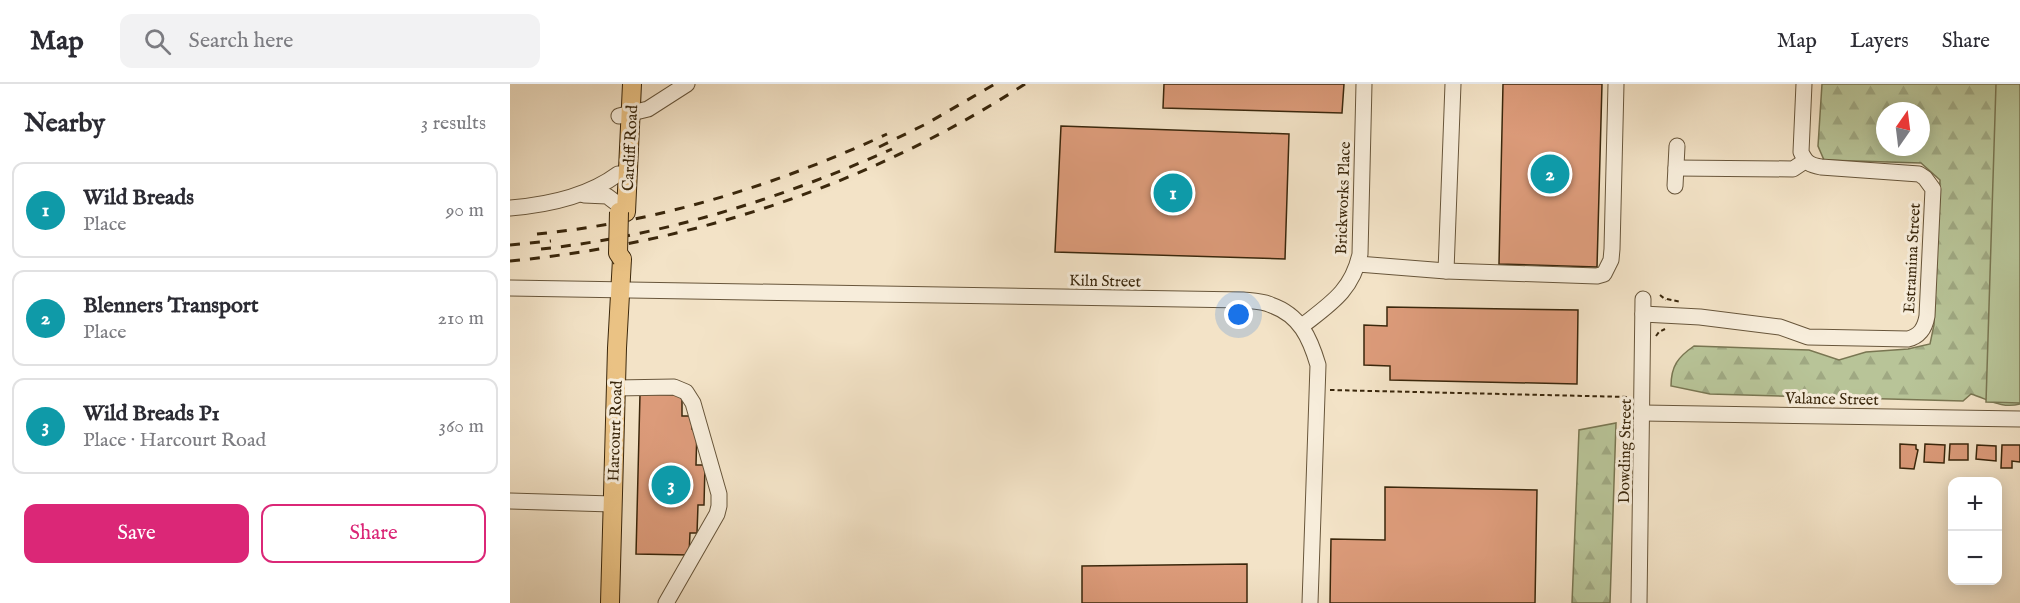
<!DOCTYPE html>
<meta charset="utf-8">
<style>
:root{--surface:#fff;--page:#f2f2f3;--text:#2b2b33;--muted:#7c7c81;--line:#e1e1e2;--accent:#db2777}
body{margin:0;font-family:"IM FELL English",serif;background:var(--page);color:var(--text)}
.controls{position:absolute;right:18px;bottom:18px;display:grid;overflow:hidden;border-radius:12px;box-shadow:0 3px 15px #0003}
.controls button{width:54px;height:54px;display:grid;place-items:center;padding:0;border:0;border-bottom:2px solid var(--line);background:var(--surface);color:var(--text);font:30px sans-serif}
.compass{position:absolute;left:1366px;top:18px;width:54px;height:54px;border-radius:50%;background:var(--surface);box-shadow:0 3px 15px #0003;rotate:14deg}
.you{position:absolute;left:729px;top:231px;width:21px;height:21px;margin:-15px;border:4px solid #fff;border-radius:50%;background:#1a73e8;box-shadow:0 0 0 9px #1a73e833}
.badge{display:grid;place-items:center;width:39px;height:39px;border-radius:50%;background:var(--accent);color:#fff;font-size:20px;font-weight:700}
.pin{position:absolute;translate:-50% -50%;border:3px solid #fff;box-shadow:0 2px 6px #0006}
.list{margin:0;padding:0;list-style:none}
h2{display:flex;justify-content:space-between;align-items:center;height:78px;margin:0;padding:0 24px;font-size:26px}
h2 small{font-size:20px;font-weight:400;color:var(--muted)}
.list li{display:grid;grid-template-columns:39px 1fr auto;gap:18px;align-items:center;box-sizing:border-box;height:96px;margin:0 12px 12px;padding:0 12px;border:2px solid var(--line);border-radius:12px}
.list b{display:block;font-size:22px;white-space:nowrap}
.list p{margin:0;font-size:20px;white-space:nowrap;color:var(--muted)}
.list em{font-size:20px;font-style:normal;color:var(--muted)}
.actions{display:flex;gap:12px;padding:18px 24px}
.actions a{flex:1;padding:14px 0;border:2px solid var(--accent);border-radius:12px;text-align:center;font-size:21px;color:var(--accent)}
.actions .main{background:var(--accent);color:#fff}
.icon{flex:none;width:33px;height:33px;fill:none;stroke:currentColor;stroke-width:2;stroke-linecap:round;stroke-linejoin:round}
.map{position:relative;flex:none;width:1510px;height:519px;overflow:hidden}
header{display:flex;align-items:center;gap:36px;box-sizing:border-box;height:84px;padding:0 30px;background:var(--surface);border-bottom:2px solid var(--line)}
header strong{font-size:28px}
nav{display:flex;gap:33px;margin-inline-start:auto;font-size:21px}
.search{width:420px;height:54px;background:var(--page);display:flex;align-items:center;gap:15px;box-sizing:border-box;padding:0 21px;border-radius:12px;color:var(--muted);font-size:22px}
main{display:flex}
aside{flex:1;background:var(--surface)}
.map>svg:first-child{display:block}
.forest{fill:url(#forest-firs);stroke:#797652;stroke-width:1.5;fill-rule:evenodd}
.park{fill:#b8c498;stroke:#797652;stroke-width:1.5}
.building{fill:#dc9b7a;stroke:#3a270c;stroke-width:1.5}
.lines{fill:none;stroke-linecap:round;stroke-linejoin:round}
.minor-casing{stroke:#68563b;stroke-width:17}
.major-casing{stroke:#3a270c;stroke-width:20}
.path{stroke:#3a270c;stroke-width:2;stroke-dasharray:4.5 3;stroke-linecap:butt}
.minor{stroke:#f7eddb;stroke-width:15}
.major{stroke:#eac284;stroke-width:18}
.rail{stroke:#3a270c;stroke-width:3;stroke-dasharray:10 10;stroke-linecap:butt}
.major-bridge-casing{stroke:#3a270c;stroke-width:20;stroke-linecap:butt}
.major-bridge{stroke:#eac284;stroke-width:18}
.labels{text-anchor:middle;stroke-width:6;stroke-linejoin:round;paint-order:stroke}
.street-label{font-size:16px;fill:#3a270c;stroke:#f7eddb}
</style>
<header>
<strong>Map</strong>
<div class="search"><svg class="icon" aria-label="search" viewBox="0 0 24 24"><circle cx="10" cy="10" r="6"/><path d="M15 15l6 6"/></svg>Search here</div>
<nav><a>Map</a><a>Layers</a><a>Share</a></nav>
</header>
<main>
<aside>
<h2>Nearby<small>3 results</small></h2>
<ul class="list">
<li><span class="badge" style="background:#0f9aa8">1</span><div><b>Wild Breads</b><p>Place</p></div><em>90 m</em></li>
<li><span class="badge" style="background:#0f9aa8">2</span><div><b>Blenners Transport</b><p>Place</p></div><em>210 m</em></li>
<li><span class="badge" style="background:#0f9aa8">3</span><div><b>Wild Breads P1</b><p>Place · Harcourt Road</p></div><em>360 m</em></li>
</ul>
<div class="actions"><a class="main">Save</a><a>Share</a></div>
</aside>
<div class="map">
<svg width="1510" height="519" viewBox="0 0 1510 519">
<defs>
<pattern id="forest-firs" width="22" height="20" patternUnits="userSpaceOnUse" patternTransform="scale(1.5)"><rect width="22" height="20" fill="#b8c498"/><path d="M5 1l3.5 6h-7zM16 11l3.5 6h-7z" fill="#9fa882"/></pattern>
</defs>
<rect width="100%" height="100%" fill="#f3e3c7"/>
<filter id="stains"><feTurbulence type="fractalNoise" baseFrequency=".00333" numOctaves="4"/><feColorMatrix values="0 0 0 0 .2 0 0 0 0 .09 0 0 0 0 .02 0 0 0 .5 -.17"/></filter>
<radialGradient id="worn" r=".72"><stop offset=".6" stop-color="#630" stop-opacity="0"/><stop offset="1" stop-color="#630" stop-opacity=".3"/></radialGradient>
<!-- forest -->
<g class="forest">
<path d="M 1312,0 L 1510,0 L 1510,320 C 1491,325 1478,315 1461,310 L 1453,317 L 1200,310 L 1161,302 C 1161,282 1168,273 1184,262 L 1299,266 L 1329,276 L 1356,268 L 1398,265 L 1420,260 L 1424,241 L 1430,96 L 1411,79 L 1314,76 L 1308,62 ZM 1375,27 L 1411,27 L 1411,63 L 1375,63 Z"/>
<path d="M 1106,339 L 1100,519 L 1062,519 L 1069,346 Z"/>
</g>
<!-- park -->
<path class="park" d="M 1486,0 L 1510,0 L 1510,319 L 1476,318 Z"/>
<!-- building -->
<g class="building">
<path d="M 654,0 L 834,0 L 832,29 L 653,24 Z"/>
<path d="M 993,0 L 1092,0 L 1087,183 L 989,180 Z"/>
<path d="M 551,42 L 779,50 L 775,175 L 545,168 Z"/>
<path d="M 877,223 L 1068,226 L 1067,300 L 880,296 L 880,282 L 854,281 L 854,241 L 877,242 Z"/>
<path d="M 130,310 L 172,311 L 172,332 L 183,332 L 182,345 L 187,345 L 186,381 L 195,381 L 194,421 L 188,421 L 187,449 L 180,449 L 179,471 L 126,470 Z"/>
<path d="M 1390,360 L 1406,361 L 1406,365 L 1408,366 L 1404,385 L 1390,384 Z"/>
<path d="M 1415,360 L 1435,361 L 1434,379 L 1414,378 Z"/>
<path d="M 1440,360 L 1458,360 L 1458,376 L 1439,376 Z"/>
<path d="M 1467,361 L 1486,362 L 1486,377 L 1466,375 Z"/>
<path d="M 1492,361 L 1510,361 L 1510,378 L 1502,377 L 1502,384 L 1491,384 Z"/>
<path d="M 875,403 L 1027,406 L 1025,519 L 820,519 L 821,455 L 875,456 Z"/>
<path d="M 737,480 L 737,519 L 572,519 L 572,482 Z"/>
</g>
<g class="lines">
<defs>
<g id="minor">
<path d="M 109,32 L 138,25 L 177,0"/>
<path d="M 1166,84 L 1283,85 L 1295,77"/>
<path d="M 1165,102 L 1167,62"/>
<path d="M 74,111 L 97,112 L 109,121"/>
<path d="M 0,124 C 37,121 77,113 108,90"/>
<path d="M 848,180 L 936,187 L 1087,192 L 1094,190 L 1101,176 L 1102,165 L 1106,0"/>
<path d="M 936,187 L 943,0"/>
<path d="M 0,204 L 733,216 C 742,217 753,217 761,221 C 790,231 800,254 808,281 L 800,519"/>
<path d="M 1133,230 L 1190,233 L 1270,243 L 1298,253 L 1398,255 C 1410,252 1415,244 1417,232 L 1423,105 L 1415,94 L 1409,90 L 1311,83 C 1300,81 1296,79 1291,68 L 1294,0"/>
<path d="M 792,242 C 820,220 842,207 850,170 L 854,0"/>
<path d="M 106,304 L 164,303 L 176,308 L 183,319 L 209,410 L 209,422 L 207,430 L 156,519"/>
<path d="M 1133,329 L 1510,335"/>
<path d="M 0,417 L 102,420"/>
<path d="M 1129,519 L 1133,215"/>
</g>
<g id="major">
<path d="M 116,128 L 122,0"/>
<path d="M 100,519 L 107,264 L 112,175"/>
</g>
</defs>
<!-- minor casing -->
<use href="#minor" class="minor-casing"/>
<!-- major casing -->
<use href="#major" class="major-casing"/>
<!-- path -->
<g class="path">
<path d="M 1150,211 L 1156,216"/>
<path d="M 1157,215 L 1171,218"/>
<path d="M 1146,252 L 1149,248 L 1155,245"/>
<path d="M 820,306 L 1119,313"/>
</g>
<!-- minor -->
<use href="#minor" class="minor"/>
<!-- major -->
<use href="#major" class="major"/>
<!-- rail -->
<g class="rail">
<path d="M 369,63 L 416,40 L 485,0"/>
<path d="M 27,150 C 148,138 267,101 377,50"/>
<path d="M 0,161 L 41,157"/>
<path d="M 31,165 C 153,152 270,115 382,65"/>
<path d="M 0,177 C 184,159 359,101 515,0"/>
</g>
<defs>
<path id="major-bridge" d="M 109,128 L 108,169 L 112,175"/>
</defs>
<!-- major-bridge casing -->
<use href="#major-bridge" class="major-bridge-casing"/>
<!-- major-bridge -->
<use href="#major-bridge" class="major-bridge"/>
</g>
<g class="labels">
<!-- street labels -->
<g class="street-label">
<text transform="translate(119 64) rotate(-87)" y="6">Cardiff Road</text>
<text transform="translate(832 114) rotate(-88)" y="6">Brickworks Place</text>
<text transform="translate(1401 174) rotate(-87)" y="6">Estramina Street</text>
<text transform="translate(595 196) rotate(1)" y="6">Kiln Street</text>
<text transform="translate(1322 314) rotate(1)" y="6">Valance Street</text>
<text transform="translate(104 347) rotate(-88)" y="6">Harcourt Road</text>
<text transform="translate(1114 367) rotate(-89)" y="6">Dowding Street</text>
</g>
</g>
<rect width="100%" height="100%" filter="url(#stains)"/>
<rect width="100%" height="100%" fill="url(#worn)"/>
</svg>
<div class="controls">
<button>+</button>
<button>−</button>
</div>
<svg class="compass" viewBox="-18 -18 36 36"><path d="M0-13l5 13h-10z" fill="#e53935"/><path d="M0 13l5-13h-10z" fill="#7c7c81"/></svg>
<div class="you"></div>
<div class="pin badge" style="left:663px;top:109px;background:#0f9aa8">1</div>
<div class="pin badge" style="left:1040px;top:90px;background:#0f9aa8">2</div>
<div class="pin badge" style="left:161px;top:401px;background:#0f9aa8">3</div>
</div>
</main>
